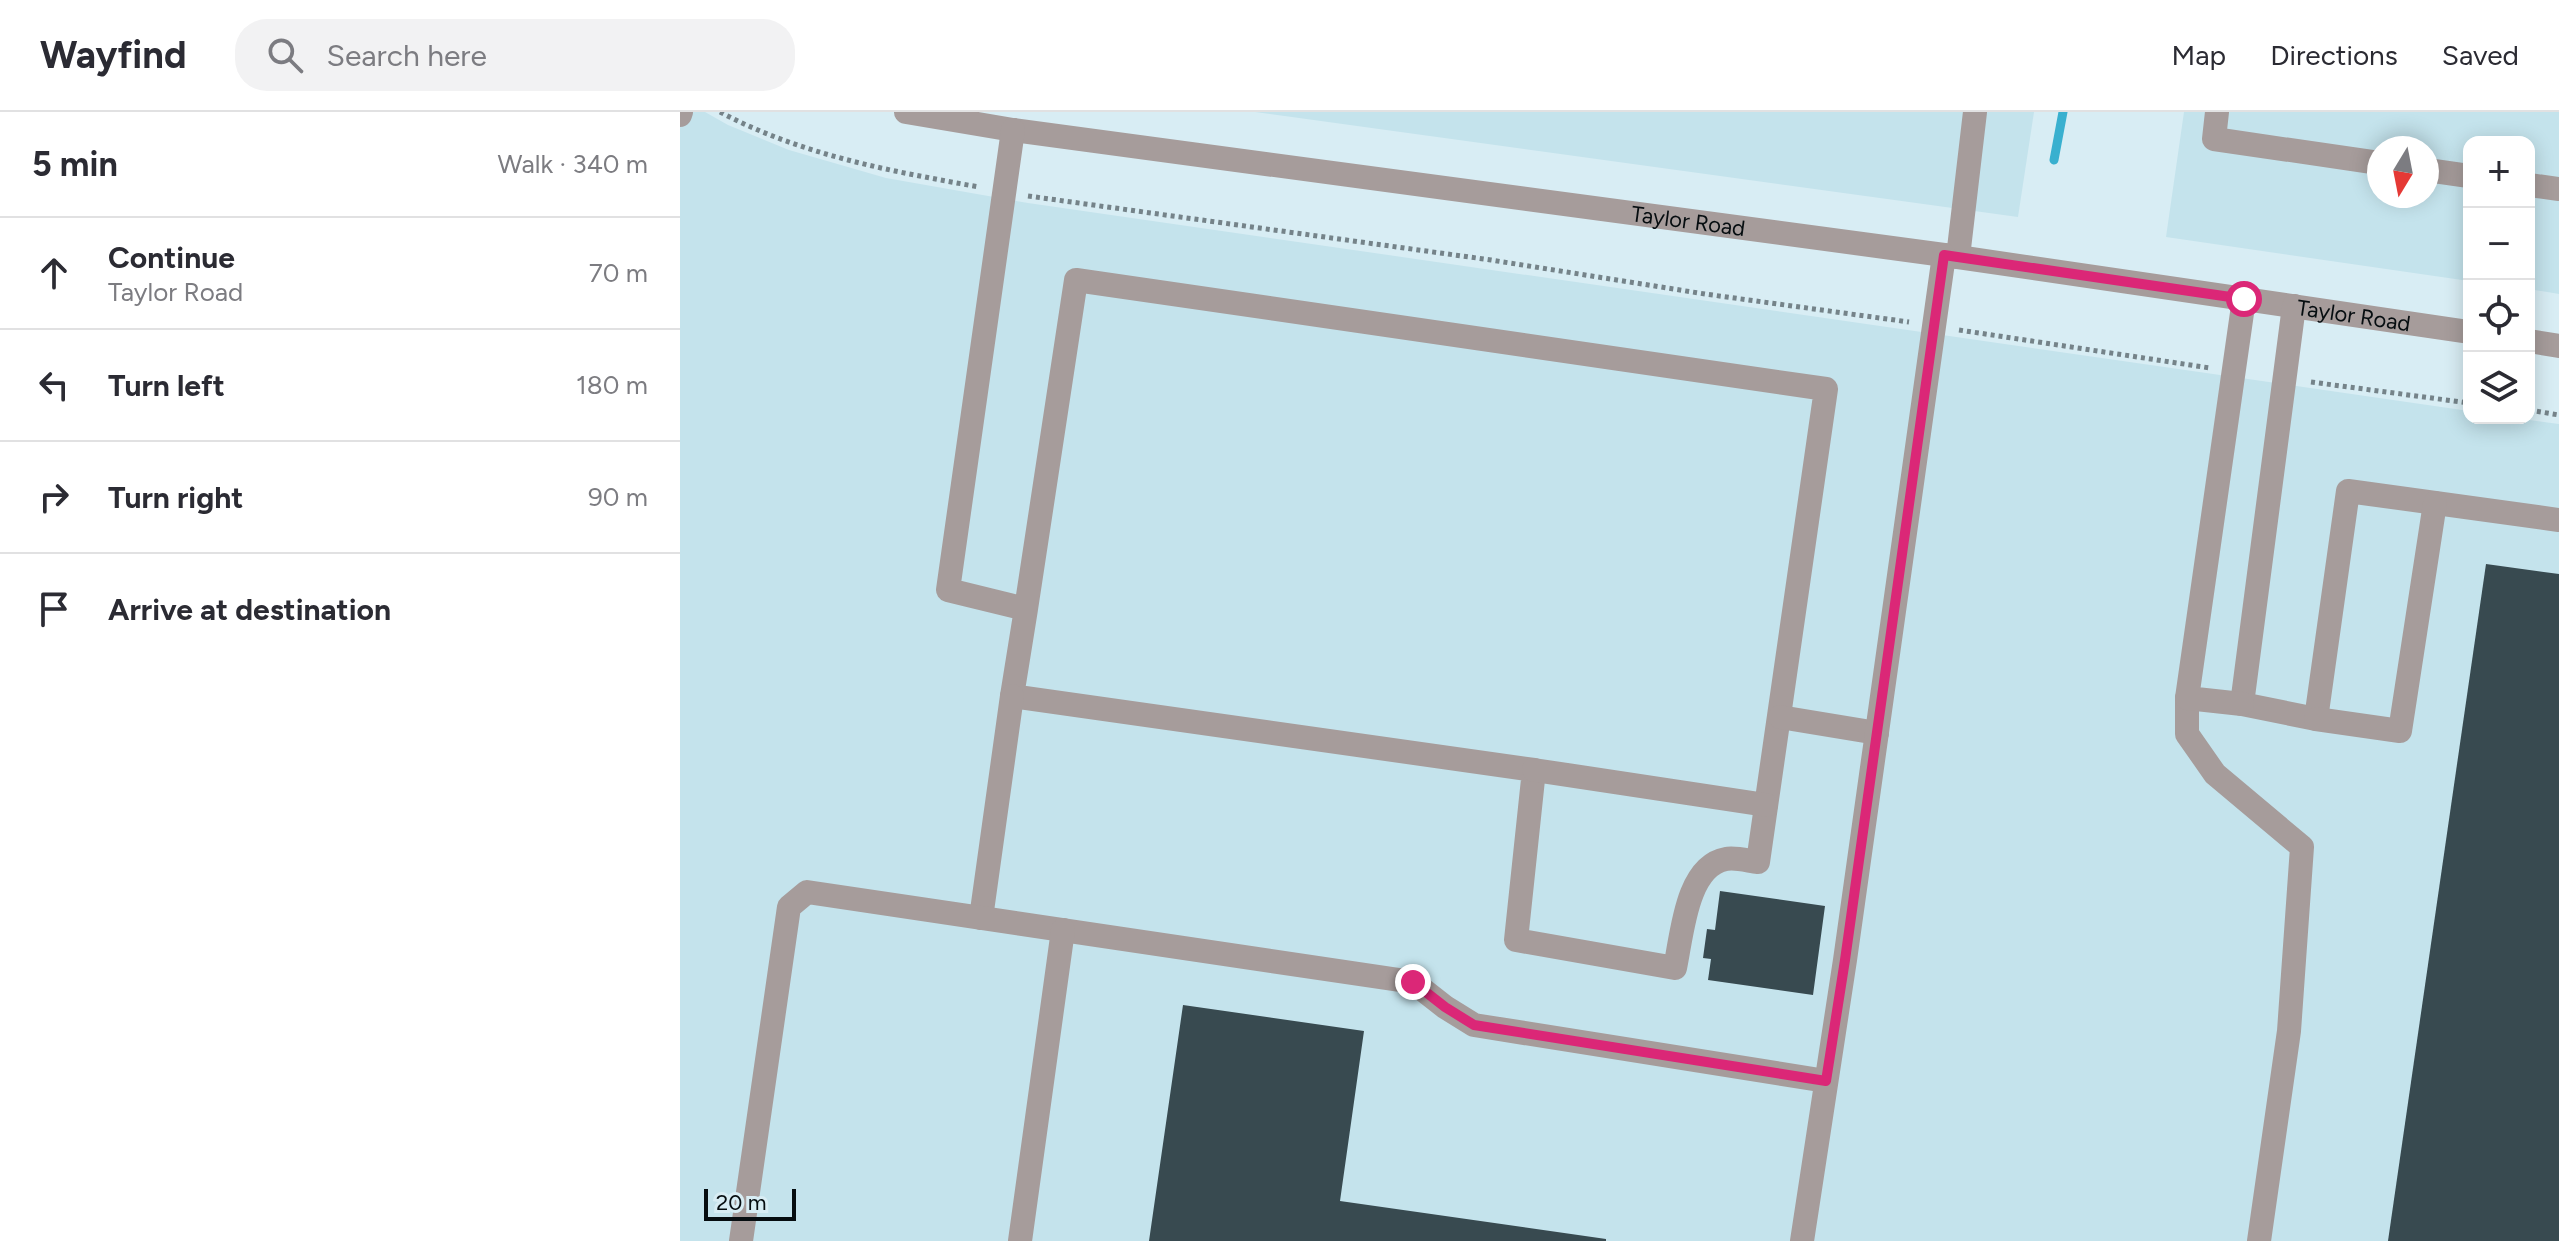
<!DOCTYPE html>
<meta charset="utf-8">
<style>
:root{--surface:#fff;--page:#f2f2f3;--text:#2b2b33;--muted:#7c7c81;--line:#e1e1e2}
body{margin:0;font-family:Figtree,sans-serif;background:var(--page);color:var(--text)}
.controls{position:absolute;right:24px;top:24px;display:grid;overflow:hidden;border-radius:16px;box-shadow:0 4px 20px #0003}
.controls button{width:72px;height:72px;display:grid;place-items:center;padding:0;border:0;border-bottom:2px solid var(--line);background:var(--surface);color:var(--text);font:40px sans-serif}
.compass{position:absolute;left:1687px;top:24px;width:72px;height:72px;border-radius:50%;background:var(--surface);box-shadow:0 4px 20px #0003;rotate:190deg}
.scale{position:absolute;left:24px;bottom:20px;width:92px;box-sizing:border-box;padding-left:8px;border:4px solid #060d10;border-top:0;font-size:22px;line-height:28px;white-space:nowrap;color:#060d10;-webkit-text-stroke:6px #d8edf4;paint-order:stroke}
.stop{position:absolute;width:24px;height:24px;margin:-18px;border:6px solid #db2777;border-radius:50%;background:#fff}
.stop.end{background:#db2777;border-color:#fff;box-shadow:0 2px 8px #0008}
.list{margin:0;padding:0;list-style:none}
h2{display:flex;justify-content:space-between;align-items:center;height:104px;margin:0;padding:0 32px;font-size:34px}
h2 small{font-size:26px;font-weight:400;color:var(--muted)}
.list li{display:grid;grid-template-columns:52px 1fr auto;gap:24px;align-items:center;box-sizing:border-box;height:112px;padding:0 32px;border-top:2px solid var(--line)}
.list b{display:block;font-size:30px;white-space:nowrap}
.list p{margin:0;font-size:26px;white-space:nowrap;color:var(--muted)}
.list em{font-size:26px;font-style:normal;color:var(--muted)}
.icon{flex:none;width:44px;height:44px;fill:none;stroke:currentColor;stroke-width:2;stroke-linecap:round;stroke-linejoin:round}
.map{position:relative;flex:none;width:1879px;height:1129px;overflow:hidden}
header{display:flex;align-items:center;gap:48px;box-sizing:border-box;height:112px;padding:0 40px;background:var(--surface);border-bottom:2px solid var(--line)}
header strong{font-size:38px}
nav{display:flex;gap:44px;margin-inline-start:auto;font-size:28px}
.search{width:560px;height:72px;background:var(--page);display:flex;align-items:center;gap:20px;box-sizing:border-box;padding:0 28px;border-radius:32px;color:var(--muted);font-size:30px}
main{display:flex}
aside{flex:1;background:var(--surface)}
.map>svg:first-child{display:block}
.built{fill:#c4e3ec;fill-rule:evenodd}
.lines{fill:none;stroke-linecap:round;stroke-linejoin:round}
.stream{stroke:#39b0cf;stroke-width:9}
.building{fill:#384a50}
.path{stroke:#758389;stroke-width:5;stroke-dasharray:4 4;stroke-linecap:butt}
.minor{stroke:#a69c9b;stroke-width:24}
.route{stroke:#db2777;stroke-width:10}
.labels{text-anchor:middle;stroke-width:8;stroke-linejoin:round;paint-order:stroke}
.street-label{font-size:22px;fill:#060d10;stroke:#d8edf4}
</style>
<header>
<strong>Wayfind</strong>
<div class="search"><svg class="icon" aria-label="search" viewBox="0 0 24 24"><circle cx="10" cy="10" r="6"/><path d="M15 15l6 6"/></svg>Search here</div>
<nav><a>Map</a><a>Directions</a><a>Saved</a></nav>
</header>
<main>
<aside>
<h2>5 min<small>Walk · 340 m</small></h2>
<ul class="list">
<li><svg class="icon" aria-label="ahead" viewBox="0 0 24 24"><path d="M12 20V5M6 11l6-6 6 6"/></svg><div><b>Continue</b><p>Taylor Road</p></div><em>70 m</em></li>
<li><svg class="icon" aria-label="left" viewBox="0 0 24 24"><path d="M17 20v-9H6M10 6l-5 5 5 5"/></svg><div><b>Turn left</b></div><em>180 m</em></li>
<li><svg class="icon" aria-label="right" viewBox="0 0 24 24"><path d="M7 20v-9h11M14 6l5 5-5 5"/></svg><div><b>Turn right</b></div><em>90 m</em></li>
<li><svg class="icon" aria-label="arrive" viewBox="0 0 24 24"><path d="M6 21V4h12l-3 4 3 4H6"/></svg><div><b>Arrive at destination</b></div></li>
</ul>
</aside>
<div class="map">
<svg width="1879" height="1129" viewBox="0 0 1879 1129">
<rect width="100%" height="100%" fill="#d8edf4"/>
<!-- built -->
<g class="built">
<path d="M 0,0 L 25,0 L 48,13 L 109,38 L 206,66 L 348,91 L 1789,299 L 1789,306 L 1835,306 L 1879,312 L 1879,1129 L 0,1129 Z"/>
<path d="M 575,0 L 1354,0 L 1338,105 Z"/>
<path d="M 1504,0 L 1879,0 L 1879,182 L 1849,177 L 1849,30 L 1789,30 L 1789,169 L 1486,125 ZM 1699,36 L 1747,36 L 1747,84 L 1699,84 Z"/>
</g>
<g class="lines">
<!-- stream -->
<path class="stream" d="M 1374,48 L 1383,0"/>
</g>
<!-- building -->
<g class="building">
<path d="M 1806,452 L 1879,462 L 1879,1129 L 1708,1129 Z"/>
<path d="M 1040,779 L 1145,794 L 1133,883 L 1028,868 L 1031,847 L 1023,846 L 1027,817 L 1035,818 Z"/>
<path d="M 503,893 L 684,919 L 660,1089 L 926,1127 L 926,1129 L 469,1129 Z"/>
</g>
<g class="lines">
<!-- path -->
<g class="path">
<path d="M 40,0 C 121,43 210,59 299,75"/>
<path d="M 348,84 L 811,148 L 1025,182 L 1229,210"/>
<path d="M 1279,218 L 1530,256"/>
<path d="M 1631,270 L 1789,291"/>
<path d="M 1849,298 L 1879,303"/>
</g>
<!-- minor -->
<g class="minor">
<path id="s1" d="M 226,0 L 333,18 L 1264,143 L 1789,220"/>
<path d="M 1537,0 L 1534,27 L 1699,51"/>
<path d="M 0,3 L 1,0"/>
<path d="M 333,18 L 268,478 L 346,497 L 396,168 L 1146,277 L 1078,750 C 1069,749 1055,745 1046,747 C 1006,754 1002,824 995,856 L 836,828 L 854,658 L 332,584 L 346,497"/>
<path d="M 1747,58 L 1789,64"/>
<path d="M 1849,73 L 1879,77"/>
<path d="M 1278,145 L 1295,0"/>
<path d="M 1614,194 L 1562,592 L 1636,607 L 1668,379 L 1879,408"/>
<path d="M 1849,229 L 1879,234"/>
<path d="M 1507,586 L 1507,622 L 1535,662 L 1622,735 L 1609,919 L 1579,1129"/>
<path d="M 1562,592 L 1507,586 L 1564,187"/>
<path d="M 1100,605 L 1197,621"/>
<path d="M 1636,607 L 1720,619 L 1755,391"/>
<path d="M 854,658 L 1086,693"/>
<path d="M 301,806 L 332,584"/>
<path d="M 61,1129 L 109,795 L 127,780 L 733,870 L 765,895 L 794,913 L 1146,969"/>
<path d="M 340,1129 L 383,818"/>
<path d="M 1122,1129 L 1165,848 L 1264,143"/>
</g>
</g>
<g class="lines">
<!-- route -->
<path class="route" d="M 733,870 L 765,895 L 794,913 L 1146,969 L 1165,848 L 1264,143 L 1564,187"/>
</g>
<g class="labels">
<!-- street labels -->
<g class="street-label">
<text dy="8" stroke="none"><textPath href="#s1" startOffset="790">Taylor Road</textPath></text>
<text dy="8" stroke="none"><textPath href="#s1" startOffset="1462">Taylor Road</textPath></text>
</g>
</g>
</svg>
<div class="controls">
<button>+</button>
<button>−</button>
<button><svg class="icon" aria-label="locate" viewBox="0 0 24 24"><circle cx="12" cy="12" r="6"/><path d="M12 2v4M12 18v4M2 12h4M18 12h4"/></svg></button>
<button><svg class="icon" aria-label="layers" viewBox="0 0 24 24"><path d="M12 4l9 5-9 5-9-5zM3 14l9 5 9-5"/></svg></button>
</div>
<svg class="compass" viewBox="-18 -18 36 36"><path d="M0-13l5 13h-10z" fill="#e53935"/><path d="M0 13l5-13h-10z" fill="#7c7c81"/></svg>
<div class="scale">20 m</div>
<div class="stop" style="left:1564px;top:187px"></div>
<div class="stop end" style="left:733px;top:870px"></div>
</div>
</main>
